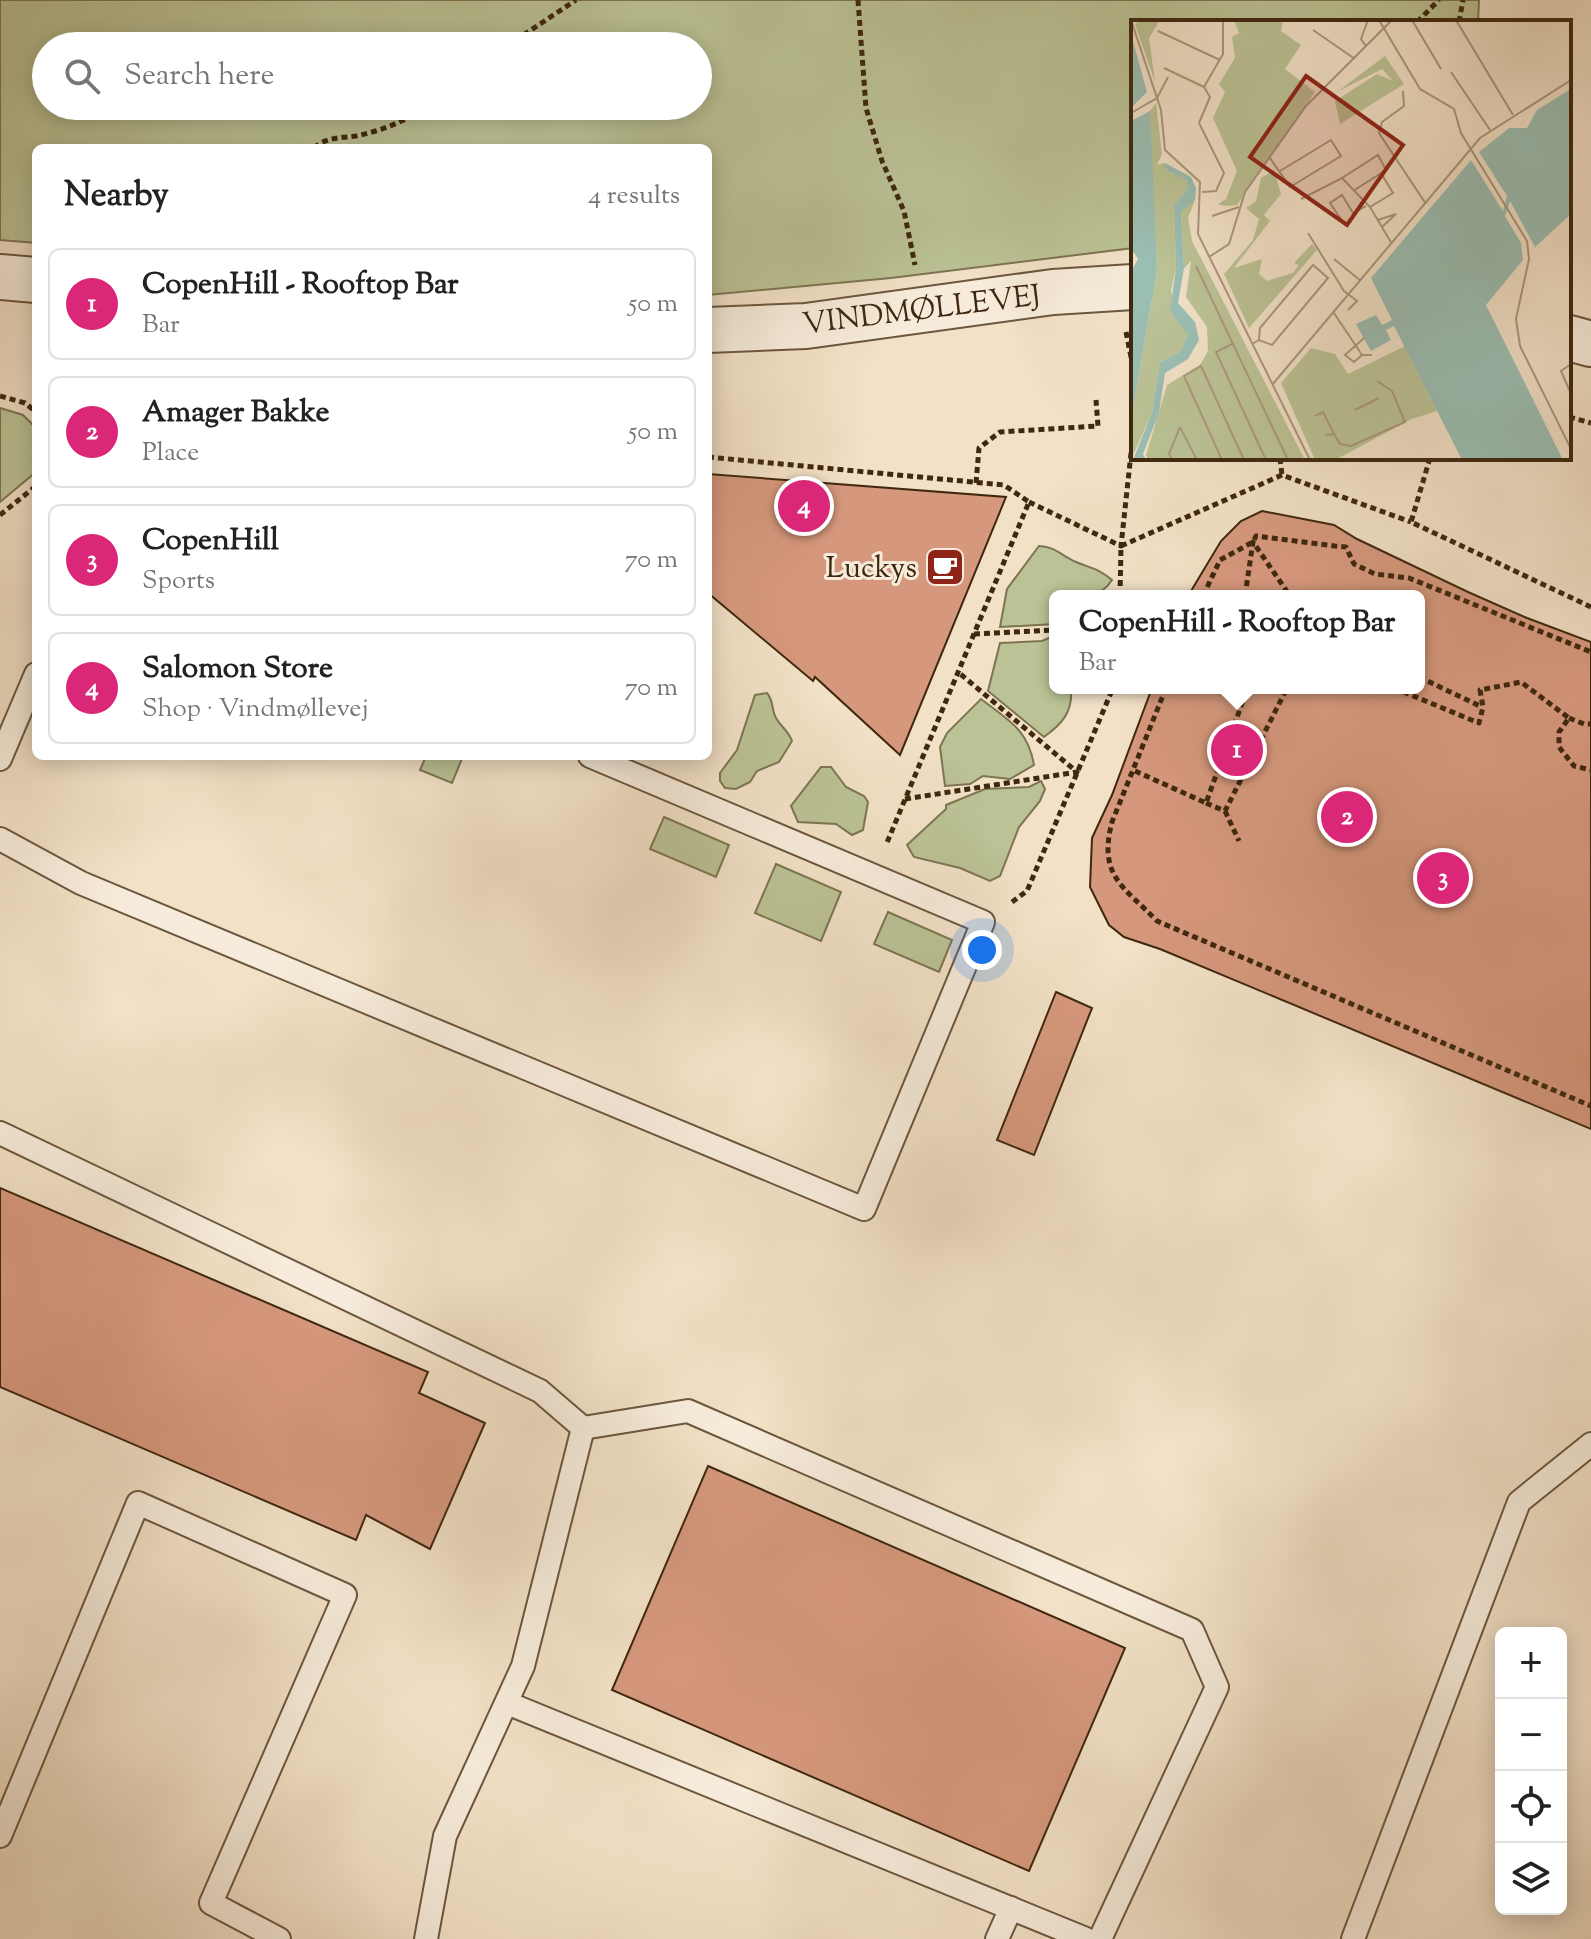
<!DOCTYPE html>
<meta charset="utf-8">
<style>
:root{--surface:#fff;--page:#f2f2f2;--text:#222;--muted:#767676;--line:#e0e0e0;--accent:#db2777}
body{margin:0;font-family:"Sorts Mill Goudy",serif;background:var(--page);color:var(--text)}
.controls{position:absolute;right:24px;bottom:24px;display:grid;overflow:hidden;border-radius:12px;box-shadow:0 4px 20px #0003}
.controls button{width:72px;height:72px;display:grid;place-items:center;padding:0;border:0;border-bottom:2px solid var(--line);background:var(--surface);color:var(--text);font:40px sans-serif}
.you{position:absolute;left:982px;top:950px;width:28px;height:28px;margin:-20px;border:6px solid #fff;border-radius:50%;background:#1a73e8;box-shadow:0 0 0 12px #1a73e833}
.badge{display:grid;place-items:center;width:52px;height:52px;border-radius:50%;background:var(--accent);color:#fff;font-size:26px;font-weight:700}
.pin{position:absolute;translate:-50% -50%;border:4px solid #fff;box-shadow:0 2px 8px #0006}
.popup{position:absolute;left:1049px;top:590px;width:376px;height:104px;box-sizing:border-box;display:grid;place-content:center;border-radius:12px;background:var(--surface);filter:drop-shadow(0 2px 6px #0005);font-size:26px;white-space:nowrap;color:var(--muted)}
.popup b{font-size:30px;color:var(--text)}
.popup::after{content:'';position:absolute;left:50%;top:100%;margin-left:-16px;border:16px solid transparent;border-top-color:var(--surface)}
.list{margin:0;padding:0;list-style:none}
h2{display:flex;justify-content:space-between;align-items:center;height:104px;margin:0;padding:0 32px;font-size:34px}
h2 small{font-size:26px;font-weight:400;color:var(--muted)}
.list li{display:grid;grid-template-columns:52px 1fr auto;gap:24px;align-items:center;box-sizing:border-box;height:112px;margin:0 16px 16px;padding:0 16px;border:2px solid var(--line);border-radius:12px}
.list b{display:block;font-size:30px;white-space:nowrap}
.list p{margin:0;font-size:26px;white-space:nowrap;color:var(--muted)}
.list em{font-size:26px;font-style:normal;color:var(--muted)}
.icon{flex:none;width:44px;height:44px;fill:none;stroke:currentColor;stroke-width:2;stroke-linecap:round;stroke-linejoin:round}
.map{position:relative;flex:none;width:1591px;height:1939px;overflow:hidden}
.search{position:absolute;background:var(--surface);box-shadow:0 4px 20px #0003;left:32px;top:32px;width:680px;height:88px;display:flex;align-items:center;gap:20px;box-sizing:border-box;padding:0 28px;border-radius:44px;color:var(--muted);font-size:30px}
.panel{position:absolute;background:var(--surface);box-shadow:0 4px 20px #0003;left:32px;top:144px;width:680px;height:616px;border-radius:12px}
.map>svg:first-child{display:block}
.green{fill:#bbc295;stroke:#7d7552;stroke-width:2;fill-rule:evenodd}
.building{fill:#d6987d;stroke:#3f280f;stroke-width:2}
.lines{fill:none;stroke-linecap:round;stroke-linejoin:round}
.lane-casing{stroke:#6c563d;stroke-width:26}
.street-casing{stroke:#6c563d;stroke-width:48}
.path{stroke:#3f280f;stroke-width:5;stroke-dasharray:6 4;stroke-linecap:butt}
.lane{stroke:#f7ecdb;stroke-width:22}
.street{stroke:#f7ecdb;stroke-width:44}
.labels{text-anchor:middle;stroke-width:6;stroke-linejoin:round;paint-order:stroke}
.street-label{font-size:30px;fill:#3f280f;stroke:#f7ecdb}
.poi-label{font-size:30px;fill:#3f280f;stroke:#f7ecdb;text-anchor:end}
.inset-road{fill:none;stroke:#aa977d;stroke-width:2}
.view{fill:#8f2418;fill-opacity:0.15;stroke:#8f2418;stroke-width:4}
.inset-edge{fill:none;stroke:#3f280f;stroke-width:4}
</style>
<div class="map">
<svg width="1591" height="1939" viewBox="0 0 1591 1939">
<rect width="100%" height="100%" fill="#f2e1c7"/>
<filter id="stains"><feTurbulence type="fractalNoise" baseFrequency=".0025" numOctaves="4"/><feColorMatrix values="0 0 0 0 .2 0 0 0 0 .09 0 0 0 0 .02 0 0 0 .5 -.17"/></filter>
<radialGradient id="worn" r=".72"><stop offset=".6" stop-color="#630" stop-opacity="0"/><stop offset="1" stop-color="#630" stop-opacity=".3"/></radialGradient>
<!-- green -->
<g class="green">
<path d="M 0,0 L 1479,0 L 1478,22 L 1133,22 L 1133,248 L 891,278 L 708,295 L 708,148 L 36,148 L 36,243 L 0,240 ZM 46,46 L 698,46 L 698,106 L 46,106 Z"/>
<path d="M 0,408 L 23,415 L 36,428 L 36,472 L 0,502 Z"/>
<path d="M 1039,546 C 1054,546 1062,556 1076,562 C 1090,568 1100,569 1112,580 C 1099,601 1077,596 1055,596 L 1055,624 L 1000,627 L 1007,589 Z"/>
<path d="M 1051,637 L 1055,639 L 1055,688 L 1071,688 C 1073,712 1062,724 1044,737 L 988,691 L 1000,643 L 1042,641 Z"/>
<path d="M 767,693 C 774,701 771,709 776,718 C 781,727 788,730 792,741 L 779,762 L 757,771 L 750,782 L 736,789 L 725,788 L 720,781 L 720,773 L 737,750 L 755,695 Z"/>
<path d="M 981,699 C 1008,720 1028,729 1034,765 L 1010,779 L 983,776 L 970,784 L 945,786 L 940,747 L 947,733 Z"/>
<path d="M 426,756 L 463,756 L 452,783 L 420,770 Z"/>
<path d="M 821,767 L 831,767 L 846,787 L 864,796 L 868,802 L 863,830 L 852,835 L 836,824 L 798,822 L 791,806 Z"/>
<path d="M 1041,781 L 1045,789 L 1040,801 L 1019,827 L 1000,876 L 990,881 L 960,868 L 914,857 L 907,845 L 946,809 L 946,805 L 985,789 L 1029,787 Z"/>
<path d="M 664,817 L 729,845 L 716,877 L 650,849 Z"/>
<path d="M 776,864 L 841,892 L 821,941 L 755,913 Z"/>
<path d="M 888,912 L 952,940 L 939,972 L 874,944 Z"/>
</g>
<!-- building -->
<g class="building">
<path d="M 708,474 L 1006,497 L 900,755 L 815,677 L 813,681 L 708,593 Z"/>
<path d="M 1262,511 L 1334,525 L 1357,539 L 1468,592 L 1527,618 L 1591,642 L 1591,1129 L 1160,949 L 1124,937 L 1109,925 L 1090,887 L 1092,838 L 1112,795 L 1152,688 L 1419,688 L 1419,596 L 1188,596 L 1221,541 L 1241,521 Z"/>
<path d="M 1056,992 L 1092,1008 L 1034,1155 L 997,1140 Z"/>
<path d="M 0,1188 L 428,1372 L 419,1393 L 485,1423 L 430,1549 L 366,1515 L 356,1540 L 0,1387 Z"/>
<path d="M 708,1466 L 1125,1648 L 1029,1871 L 612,1690 Z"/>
</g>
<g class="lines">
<defs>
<g id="lane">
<path d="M 0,759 L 36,674"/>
<path d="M 0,839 L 81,883 L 864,1209 L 983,922 L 590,756"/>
<path d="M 0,1133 L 540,1391 L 583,1428 L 523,1666 L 445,1836 L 426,1939"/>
<path d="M 583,1428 L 688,1411 L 1192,1630 L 1217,1687 L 1100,1939"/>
<path d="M 507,1703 L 1086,1939"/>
<path d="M 0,1836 L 138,1503 L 345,1595 L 211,1903 L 279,1939"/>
<path d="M 997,1939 L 1011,1908"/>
<path d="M 1353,1939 L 1519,1502 L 1591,1444"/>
</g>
<g id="street">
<path d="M 0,277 L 36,280"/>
<path d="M 708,330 L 806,326 L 1053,292 L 1133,287"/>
<path d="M 1569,338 L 1591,344"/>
</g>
</defs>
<!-- lane casing -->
<use href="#lane" class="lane-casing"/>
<!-- street casing -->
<use href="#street" class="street-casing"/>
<!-- path -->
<g class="path">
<path d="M 858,0 L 866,108 L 882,161 L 904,211 L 915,265"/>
<path d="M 1417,22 L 1439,0"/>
<path d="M 1459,22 L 1463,0"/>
<path d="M 507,46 L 576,0"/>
<path d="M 314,148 C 326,137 341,138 356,136 C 381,131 406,121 427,106"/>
<path d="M 1126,332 L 1133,367"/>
<path d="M 0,396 L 25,403 L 36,412"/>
<path d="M 1569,417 L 1591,423"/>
<path d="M 708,457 L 1004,485 L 1029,502 L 886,845"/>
<path d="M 1280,458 L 1282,475"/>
<path d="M 1430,458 L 1411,522 L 1591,607"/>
<path d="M 976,483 L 979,448 L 1000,432 L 1098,426 L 1096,400"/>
<path d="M 1029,502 L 1121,546 L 1133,435"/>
<path d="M 0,515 L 36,486"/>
<path d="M 1120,596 L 1121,546 L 1282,475 L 1411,522"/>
<path d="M 1203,596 L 1220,560 L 1253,542 L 1256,536 L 1335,546 L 1346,547 L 1354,564 L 1375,574 L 1409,578 L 1591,652"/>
<path d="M 1245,596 L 1253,542 L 1290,596"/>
<path d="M 974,634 L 1055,630"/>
<path d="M 1419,677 L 1482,707"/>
<path d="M 1166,688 L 1112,822 C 1098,876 1123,886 1157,921 L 1591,1106"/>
<path d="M 1394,688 L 1479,723 L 1483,707 L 1480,690 L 1521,682 L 1569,718 L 1559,732 L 1559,747 L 1574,766 L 1591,770"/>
<path d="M 1569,718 L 1584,724 L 1591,724"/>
<path d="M 1135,771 L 1206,803 L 1244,698 L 1242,688"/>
<path d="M 905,799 L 1077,772 L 958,672"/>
<path d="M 1206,803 L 1225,811 L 1287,688"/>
<path d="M 1225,811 L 1239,841"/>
<path d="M 1012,902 L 1027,891 L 1113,688"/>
</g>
<!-- lane -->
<use href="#lane" class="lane"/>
<!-- street -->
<use href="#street" class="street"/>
</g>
<!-- icons -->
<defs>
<symbol id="cafe-square" viewBox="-11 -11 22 22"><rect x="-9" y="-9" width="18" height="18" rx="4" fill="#8f2418" stroke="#f7ecdb"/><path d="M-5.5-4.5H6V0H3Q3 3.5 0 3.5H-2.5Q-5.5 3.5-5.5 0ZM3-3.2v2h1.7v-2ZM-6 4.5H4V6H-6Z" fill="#fff"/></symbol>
</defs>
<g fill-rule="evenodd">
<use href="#cafe-square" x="923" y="545" width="44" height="44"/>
</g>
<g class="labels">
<!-- street labels -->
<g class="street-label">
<text transform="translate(921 309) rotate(-7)" y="10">VINDMØLLEVEJ</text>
</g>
<!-- poi labels -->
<g class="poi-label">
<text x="917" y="577">Luckys</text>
</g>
</g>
<!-- overview -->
<g transform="translate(1131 20)">
<rect width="440" height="440" fill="#f2e1c7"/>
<path d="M 10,0 L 29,0 L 18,18 L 24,62 L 4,4 ZM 103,0 L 152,0 L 150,11 L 170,25 L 154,49 L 184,72 L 106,185 L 93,186 L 87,184 L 95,179 L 106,151 L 82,98 L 94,72 L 88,64 L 104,38 L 101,17 L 108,13 ZM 254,36 L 273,64 L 209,104 L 204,81 L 246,54 L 262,61 L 251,49 L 206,72 ZM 25,83 L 31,134 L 26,145 L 34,143 L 34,149 L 55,160 L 57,168 L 43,185 L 45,249 L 40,271 L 57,315 L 49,332 L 29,342 L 21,392 L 0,440 L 0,400 L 26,251 L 18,162 L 19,91 ZM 143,150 L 150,174 L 133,195 L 139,201 L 103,248 L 131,239 L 128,254 L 136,261 L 162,253 L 168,245 L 163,243 L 181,224 L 186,230 L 118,308 L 93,254 L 122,220 L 128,199 L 115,188 L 125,181 L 130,158 ZM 64,180 L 57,198 L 61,221 L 174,440 L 17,440 L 15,435 L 36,365 L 69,345 L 77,331 L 76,307 L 55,277 L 60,241 L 53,246 L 50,192 ZM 274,326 L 306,391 L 281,399 L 204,440 L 184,440 L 150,363 L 180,328 L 204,334 L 217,354 Z" fill="#bbc295"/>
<path d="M 0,14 L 16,72 L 0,88 ZM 440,69 L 440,194 L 404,227 L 379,181 L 374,196 L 390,223 L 392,240 L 355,285 L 432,440 L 331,440 L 263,306 L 255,310 L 260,320 L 240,331 L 225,304 L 245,295 L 251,305 L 261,300 L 240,258 L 340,140 L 372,191 L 376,176 L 348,132 L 378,108 L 396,108 L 406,90 ZM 19,91 L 26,251 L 0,400 L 0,252 L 7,239 L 0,228 L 0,101 ZM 34,143 L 60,157 L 65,168 L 64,180 L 50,192 L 53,246 L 59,242 L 53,248 L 47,283 L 64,302 L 68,320 L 57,339 L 34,353 L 28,393 L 12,434 L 15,440 L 2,440 L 21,392 L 29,342 L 49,332 L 57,315 L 39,291 L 45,249 L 43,185 L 57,168 L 55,160 L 34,149 Z" fill="#9bbeb3"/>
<path class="inset-road" d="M 0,0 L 30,90 L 34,130 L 69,162 L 67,214 L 179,440M 248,0 L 289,69 L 323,89 L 330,113 L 396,221 L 398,239 L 385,299 L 389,326 L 440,429M 281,0 L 310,49M 325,0 L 382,95M 182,10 L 224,39M 27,11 L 89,40M 235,26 L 230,19 L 237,0M 33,48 L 73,67M 320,52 L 359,110M 272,71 L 273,86 L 251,102 L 248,113 L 295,184M 0,93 L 26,78 L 37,57M 68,103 L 79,77 L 73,67 L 92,34 L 92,0M 68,103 L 93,153 L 85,171 L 71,172M 139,138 L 159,167 L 210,136 L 200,120 L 149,151M 211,158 L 247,135 L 255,150 L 222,171M 170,179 L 211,158 L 239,187 L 261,224M 239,187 L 262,173 L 250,153M 81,196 L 108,187M 247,200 L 265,194 L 251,207M 214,205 L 199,183 L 211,175 L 222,193 L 235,186M 177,213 L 213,271 L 226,281 L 217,290M 78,237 L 98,224 L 114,172 L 175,86 L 261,0M 203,239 L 230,261M 65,246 L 157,440M 203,293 L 231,335 L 241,335M 103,323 L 85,332 L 135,440M 121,324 L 128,320 L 141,325 L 197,258 L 182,245 L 129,308 L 128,320M 231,335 L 223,342 L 214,335 L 233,318M 440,344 L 430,351 L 440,374M 141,365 L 349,118 L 440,60M 224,390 L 248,378M 184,396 L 192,392 L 203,414M 49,407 L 66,440M 194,415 L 203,414 L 209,424 L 220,426 L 274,402 L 261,371 L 246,361M 41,440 L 38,434 L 49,407M 91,440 L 53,356 L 70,346 L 113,440"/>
<path class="view" d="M 175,56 L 272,125 L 216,205 L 119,137 Z"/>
<rect width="440" height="440" class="inset-edge"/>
</g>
<rect width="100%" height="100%" filter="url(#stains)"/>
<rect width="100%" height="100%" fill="url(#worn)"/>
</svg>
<div class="controls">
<button>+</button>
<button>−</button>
<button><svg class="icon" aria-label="locate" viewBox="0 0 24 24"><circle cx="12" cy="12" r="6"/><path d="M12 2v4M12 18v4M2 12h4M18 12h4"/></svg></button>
<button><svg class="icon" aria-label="layers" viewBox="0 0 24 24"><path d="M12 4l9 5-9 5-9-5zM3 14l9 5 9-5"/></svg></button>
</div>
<div class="you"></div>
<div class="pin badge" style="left:1237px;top:750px">1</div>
<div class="popup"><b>CopenHill - Rooftop Bar</b>Bar</div>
<div class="pin badge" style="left:1347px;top:817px">2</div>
<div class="pin badge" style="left:1443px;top:878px">3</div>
<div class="pin badge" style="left:804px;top:506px">4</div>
<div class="search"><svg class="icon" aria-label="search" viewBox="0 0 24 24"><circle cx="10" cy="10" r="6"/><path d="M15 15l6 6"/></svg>Search here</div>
<section class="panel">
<h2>Nearby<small>4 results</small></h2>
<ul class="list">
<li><span class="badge">1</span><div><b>CopenHill - Rooftop Bar</b><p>Bar</p></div><em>50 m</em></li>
<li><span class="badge">2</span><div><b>Amager Bakke</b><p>Place</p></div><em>50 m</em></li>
<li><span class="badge">3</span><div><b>CopenHill</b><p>Sports</p></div><em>70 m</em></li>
<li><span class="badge">4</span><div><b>Salomon Store</b><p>Shop · Vindmøllevej</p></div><em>70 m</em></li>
</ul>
</section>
</div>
